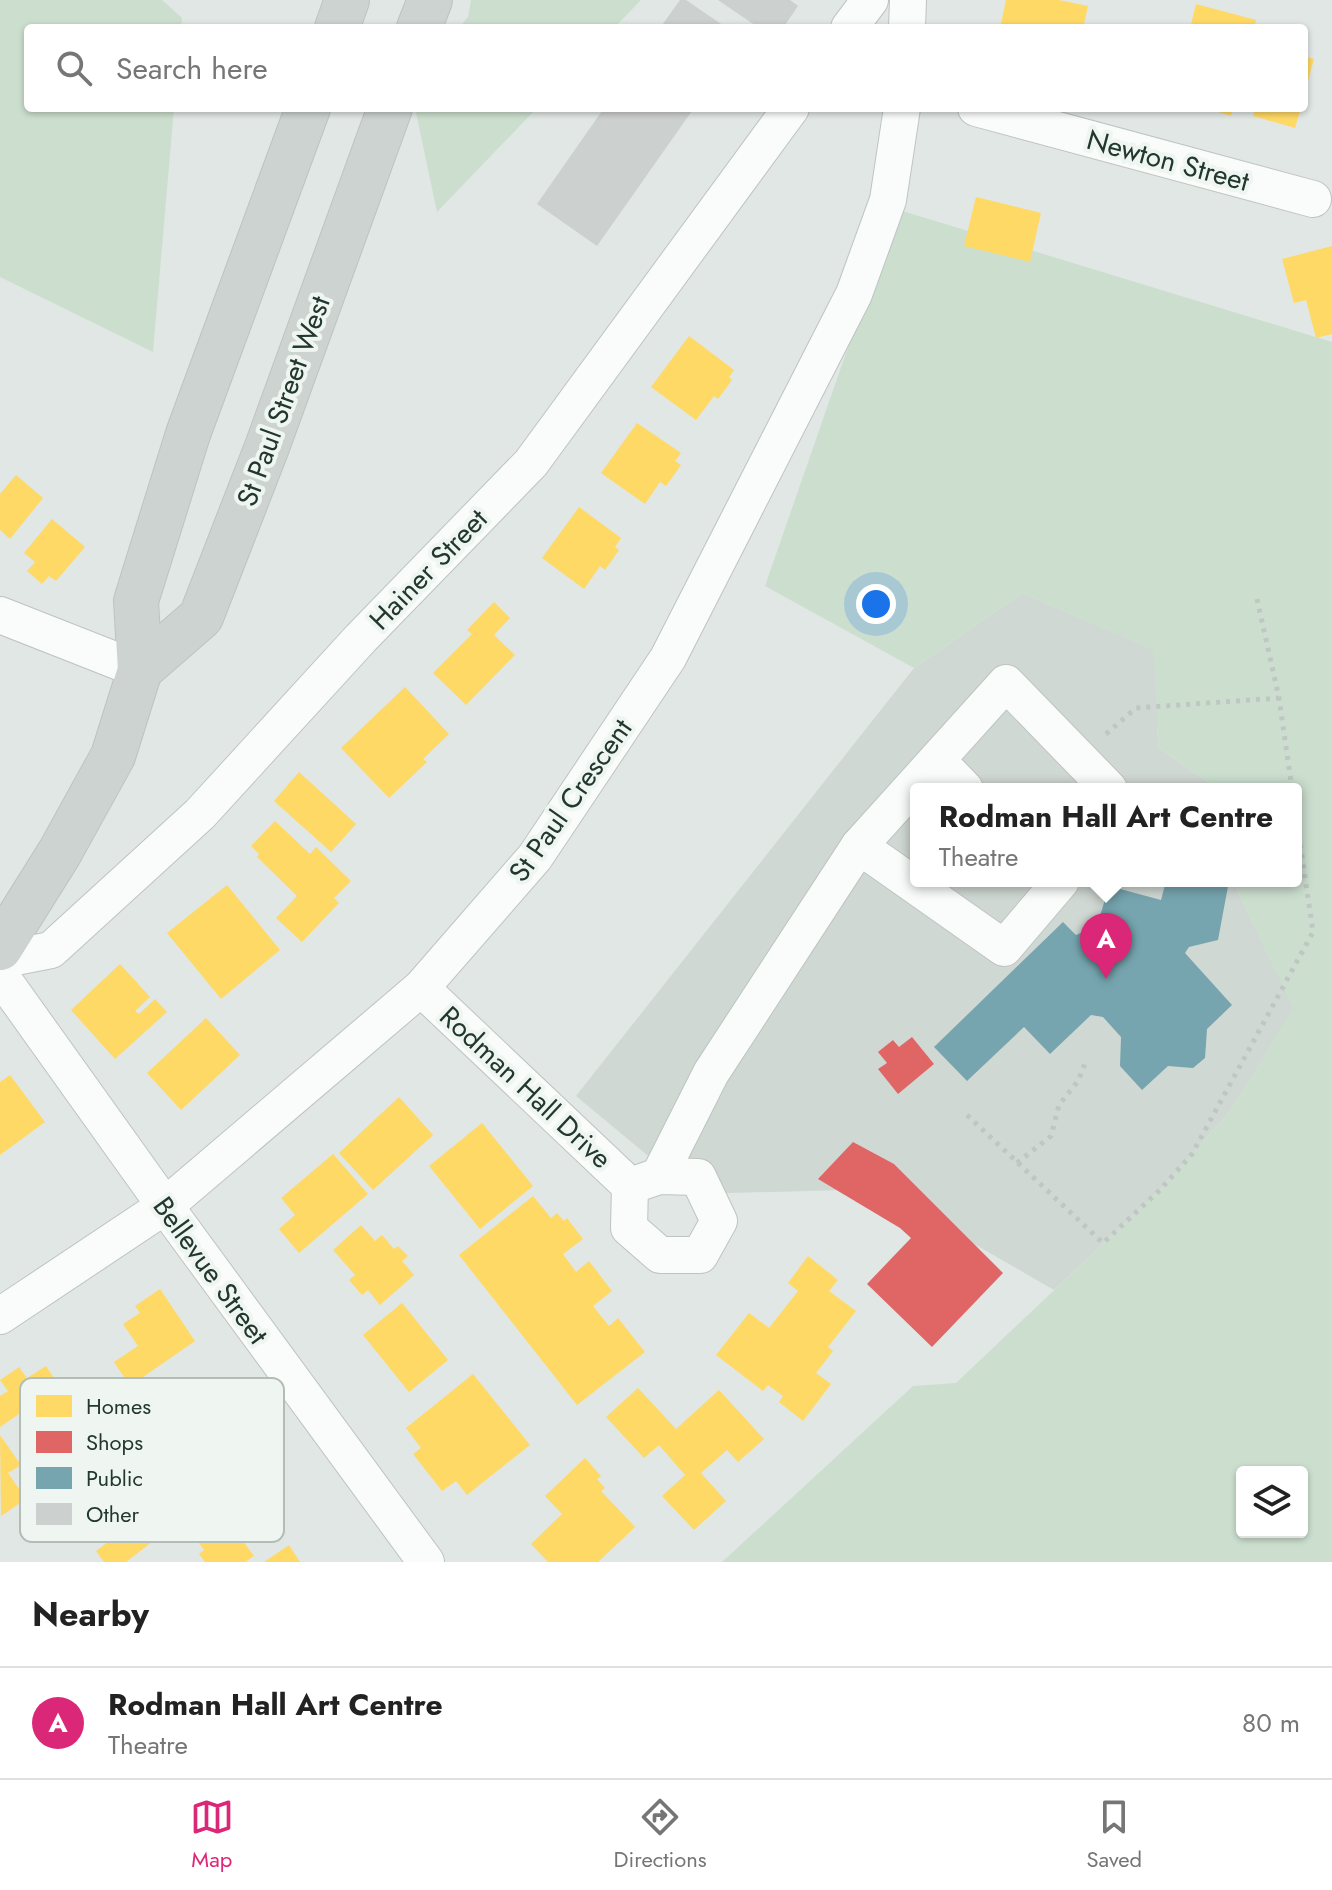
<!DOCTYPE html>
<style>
:root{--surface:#fff;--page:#f2f2f2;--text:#222;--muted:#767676;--line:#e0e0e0;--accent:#db2777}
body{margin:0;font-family:Jost,sans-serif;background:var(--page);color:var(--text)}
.controls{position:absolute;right:24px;bottom:24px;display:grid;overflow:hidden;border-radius:8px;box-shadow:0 2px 6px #0004}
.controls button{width:72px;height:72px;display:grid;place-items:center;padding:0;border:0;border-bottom:2px solid var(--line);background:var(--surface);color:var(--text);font:40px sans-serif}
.you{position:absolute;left:876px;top:604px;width:28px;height:28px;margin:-20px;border:6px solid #fff;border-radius:50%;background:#1a73e8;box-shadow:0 0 0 12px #1a73e833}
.badge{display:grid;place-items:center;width:52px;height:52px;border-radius:50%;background:var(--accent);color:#fff;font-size:26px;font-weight:700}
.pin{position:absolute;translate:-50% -66px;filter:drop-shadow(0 2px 4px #0008)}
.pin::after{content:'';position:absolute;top:42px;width:28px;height:24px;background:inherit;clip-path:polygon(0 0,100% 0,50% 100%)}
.popup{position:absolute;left:910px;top:783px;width:392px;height:104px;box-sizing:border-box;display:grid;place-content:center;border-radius:8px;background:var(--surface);filter:drop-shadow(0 2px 6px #0005);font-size:26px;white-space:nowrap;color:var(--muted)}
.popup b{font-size:30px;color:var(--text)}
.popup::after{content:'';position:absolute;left:50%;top:100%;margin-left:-16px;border:16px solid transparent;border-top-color:var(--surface)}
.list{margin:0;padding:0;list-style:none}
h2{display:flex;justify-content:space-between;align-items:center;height:104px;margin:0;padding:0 32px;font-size:34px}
h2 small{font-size:26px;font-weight:400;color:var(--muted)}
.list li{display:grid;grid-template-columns:52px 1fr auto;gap:24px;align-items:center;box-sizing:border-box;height:112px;padding:0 32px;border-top:2px solid var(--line)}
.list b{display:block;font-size:30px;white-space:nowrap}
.list p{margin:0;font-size:26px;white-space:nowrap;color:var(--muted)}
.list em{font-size:26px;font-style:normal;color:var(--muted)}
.icon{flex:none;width:44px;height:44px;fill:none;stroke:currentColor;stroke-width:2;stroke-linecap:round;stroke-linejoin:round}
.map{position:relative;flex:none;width:1332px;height:1562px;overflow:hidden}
.search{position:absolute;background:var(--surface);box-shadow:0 2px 6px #0004;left:24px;right:24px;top:24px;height:88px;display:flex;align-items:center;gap:20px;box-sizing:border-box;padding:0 28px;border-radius:8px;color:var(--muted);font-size:30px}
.sheet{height:216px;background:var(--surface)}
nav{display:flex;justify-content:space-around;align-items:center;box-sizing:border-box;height:112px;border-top:2px solid var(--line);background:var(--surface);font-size:22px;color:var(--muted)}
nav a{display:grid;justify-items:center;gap:4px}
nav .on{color:var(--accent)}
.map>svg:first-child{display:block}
.built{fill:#d0d8d3}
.green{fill:#ccdfcf;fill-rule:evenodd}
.homes{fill:#ffd966}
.shops{fill:#e06666}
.public{fill:#76a5af}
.building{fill:#ccd0ce}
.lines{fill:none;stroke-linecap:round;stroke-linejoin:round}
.minor-casing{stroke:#bec4c1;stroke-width:38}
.major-casing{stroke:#bcc3c0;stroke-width:46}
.path{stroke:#bfc7c3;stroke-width:5;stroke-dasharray:4 6;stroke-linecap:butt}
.minor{stroke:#fafbfb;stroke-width:36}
.major{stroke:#cdd3d1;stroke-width:44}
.labels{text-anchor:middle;stroke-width:8;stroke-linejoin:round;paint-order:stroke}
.street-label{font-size:28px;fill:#22372f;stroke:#eff6f2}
.key{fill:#eff6f2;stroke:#b2bdb8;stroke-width:2}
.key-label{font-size:22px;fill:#22372f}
</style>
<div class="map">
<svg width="1332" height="1562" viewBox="0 0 1332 1562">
<rect width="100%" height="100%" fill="#e1e7e4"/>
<!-- built -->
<path class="built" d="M 1022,593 L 1155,650 L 1158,747 L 1208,782 L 1210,789 L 916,789 L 916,881 L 1235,881 L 1239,894 L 1294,1008 L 1232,1109 L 1160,1190 L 1054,1290 L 879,1189 L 694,1194 L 576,1096 L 914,668 Z"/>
<!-- green -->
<g class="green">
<path d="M 0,0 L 162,0 L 182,18 L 181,28 L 28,28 L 28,108 L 174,108 L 153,352 L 0,277 Z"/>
<path d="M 471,0 L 641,0 L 614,28 L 459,28 L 468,17 Z"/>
<path d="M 415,108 L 537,108 L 437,212 Z"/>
<path d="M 896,209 L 1332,342 L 1332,1562 L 722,1562 L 913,1386 L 956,1383 L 1160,1190 L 1232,1109 L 1293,1008 L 1239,894 L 1235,881 L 1296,881 L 1296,789 L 1210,789 L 1208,782 L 1158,747 L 1154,650 L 1022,593 L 914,668 L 765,586 ZM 1242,1472 L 1302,1472 L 1302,1532 L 1242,1532 Z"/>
</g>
<!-- homes -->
<g class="homes">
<path d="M 1006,0 L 1059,0 L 1088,6 L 1083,28 L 1000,28 Z"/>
<path d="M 1196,4 L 1256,20 L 1254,28 L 1190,28 Z"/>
<path d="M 1304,56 L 1314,59 L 1305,92 L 1304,92 Z"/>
<path d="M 1206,108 L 1233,108 L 1231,116 Z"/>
<path d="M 1255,108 L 1301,108 L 1295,128 L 1253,116 Z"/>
<path d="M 976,197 L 1041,213 L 1030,262 L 964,246 Z"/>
<path d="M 1332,246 L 1332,334 L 1316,338 L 1306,300 L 1294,303 L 1282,259 Z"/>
<path d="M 689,336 L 734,370 L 729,377 L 732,380 L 718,399 L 714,396 L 696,420 L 651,387 Z"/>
<path d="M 637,423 L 681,453 L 675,461 L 681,465 L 666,486 L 660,482 L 645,504 L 601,473 Z"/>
<path d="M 16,475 L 43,498 L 10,539 L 0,530 L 0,494 Z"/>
<path d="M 579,507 L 621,538 L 615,547 L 619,550 L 605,570 L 600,566 L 584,589 L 542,558 Z"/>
<path d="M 52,519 L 85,547 L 56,581 L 49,576 L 42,584 L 27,571 L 35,562 L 24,553 Z"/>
<path d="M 494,602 L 510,618 L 494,635 L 515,655 L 466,705 L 433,673 L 472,634 L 467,630 Z"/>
<path d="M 405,687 L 449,734 L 423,759 L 427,762 L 389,798 L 341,748 Z"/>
<path d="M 299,772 L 356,824 L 331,852 L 274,801 Z"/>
<path d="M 275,821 L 310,854 L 316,847 L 351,881 L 334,898 L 339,903 L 302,942 L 276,918 L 297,896 L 257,857 L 259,854 L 251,846 Z"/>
<path d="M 227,885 L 280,950 L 221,999 L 167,933 Z"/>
<path d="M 120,964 L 150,997 L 135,1011 L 139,1014 L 155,999 L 167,1012 L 115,1059 L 71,1010 Z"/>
<path d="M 206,1018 L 240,1055 L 181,1110 L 147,1073 Z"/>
<path d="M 10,1075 L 45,1122 L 0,1155 L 0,1082 Z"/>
<path d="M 399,1097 L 433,1135 L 373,1190 L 339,1153 Z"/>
<path d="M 482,1123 L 533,1186 L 480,1229 L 429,1166 Z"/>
<path d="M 333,1154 L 368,1194 L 299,1253 L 279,1229 L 295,1215 L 281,1198 Z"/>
<path d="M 533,1196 L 551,1218 L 557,1213 L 564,1221 L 567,1218 L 583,1239 L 563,1254 L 576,1272 L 589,1261 L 612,1291 L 593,1306 L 609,1326 L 618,1318 L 645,1352 L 577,1405 L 459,1255 Z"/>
<path d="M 361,1225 L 375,1241 L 382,1235 L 394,1249 L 398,1246 L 408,1256 L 402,1261 L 414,1275 L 380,1305 L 368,1290 L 362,1295 L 349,1280 L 355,1275 L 333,1250 Z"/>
<path d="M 808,1256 L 838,1280 L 829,1291 L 856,1311 L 828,1347 L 833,1351 L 816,1373 L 831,1384 L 803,1421 L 779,1402 L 783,1396 L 768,1385 L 763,1391 L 716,1355 L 749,1313 L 769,1328 L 798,1291 L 788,1283 Z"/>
<path d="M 160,1289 L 195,1341 L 130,1386 L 114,1362 L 138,1346 L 123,1324 L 140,1313 L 135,1306 Z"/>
<path d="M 402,1303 L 448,1360 L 409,1392 L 363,1335 Z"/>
<path d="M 46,1366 L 76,1412 L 59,1424 L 67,1435 L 44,1451 L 19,1414 L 0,1427 L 0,1396 L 8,1391 L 0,1380 L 19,1367 L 27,1378 Z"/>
<path d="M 473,1374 L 530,1445 L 467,1495 L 456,1481 L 442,1491 L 413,1454 L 421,1448 L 406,1428 Z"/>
<path d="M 638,1388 L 676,1429 L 719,1390 L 764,1439 L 738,1462 L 727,1450 L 701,1473 L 726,1501 L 694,1530 L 662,1496 L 685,1475 L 659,1445 L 644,1458 L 606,1417 Z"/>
<path d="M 0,1435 L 21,1465 L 8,1473 L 26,1499 L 1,1516 Z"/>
<path d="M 585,1458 L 601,1476 L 597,1479 L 605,1488 L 601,1491 L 635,1527 L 598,1562 L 548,1562 L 531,1544 L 562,1514 L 545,1496 Z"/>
<path d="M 246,1469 L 284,1524 L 258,1542 L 250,1530 L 240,1537 L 254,1556 L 245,1562 L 205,1562 L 199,1554 L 204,1550 L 180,1516 Z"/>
<path d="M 154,1507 L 170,1528 L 126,1562 L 104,1562 L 96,1551 Z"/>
<path d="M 289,1545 L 300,1562 L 264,1562 Z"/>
</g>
<!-- shops -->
<g class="shops">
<path d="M 912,1037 L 934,1064 L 898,1094 L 878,1069 L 887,1063 L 878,1052 L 893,1040 L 899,1047 Z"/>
<path d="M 853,1142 L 894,1164 L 1003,1273 L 932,1347 L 867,1284 L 911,1238 L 900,1228 L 818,1179 Z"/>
</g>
<!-- public -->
<path class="public" d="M 1166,881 L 1229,881 L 1218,940 L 1189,947 L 1185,953 L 1232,1005 L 1207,1029 L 1205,1058 L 1193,1068 L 1168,1066 L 1142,1090 L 1120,1066 L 1121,1037 L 1103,1017 L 1091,1015 L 1050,1054 L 1024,1027 L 967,1081 L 934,1047 L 1063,922 L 1076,935 L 1088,930 L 1100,916 L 1109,886 L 1161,900 Z"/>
<!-- building -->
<g class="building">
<path d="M 680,0 L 686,0 L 727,28 L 660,28 Z"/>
<path d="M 718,0 L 790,0 L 798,6 L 783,28 L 759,28 Z"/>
<path d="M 604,108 L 694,108 L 597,246 L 537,204 Z"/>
</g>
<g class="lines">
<defs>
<g id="minor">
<path d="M 849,28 L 870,0"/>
<path d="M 907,28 L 908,0"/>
<path d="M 976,108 L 1313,199"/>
<path d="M 0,615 L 140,670"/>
<path d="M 937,760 L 965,789"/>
<path d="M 859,846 L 1006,683 L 1109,789"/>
<path d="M 0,960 L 51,950 L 200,814 L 361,638 L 531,463 L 791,108"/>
<path d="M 0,975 L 165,1206 L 426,1562"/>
<path d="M 421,988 L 630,1186 L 629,1228 L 660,1255 L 700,1255 L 719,1221 L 698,1177 L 659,1176 L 630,1186"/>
<path d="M 659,1176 L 711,1073 L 859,846 L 1004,948 L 1061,881"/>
<path d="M 0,1316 L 165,1206 L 421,988 L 535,857 L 668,658 L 854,294 L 888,200 L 902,108"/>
</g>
<g id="major">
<path d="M 337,28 L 347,0"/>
<path d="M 419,28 L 430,0"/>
<path d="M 140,670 L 201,617 L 267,447 L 390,108"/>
<path d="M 0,948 L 60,852 L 113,756 L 140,670 L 136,601 L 188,434 L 308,108"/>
</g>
</defs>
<!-- minor casing -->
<use href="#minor" class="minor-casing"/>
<!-- major casing -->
<use href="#major" class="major-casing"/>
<!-- path -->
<g class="path">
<path d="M 1257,599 L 1279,698 L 1292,789"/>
<path d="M 1106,734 L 1136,708 L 1279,698"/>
<path d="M 967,1115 L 1103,1243 L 1160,1190 L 1192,1154 L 1313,932 L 1296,815"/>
<path d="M 1017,1163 L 1051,1136 L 1059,1105 L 1078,1081 L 1086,1061"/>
</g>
<!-- minor -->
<use href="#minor" class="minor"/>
<!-- major -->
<use href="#major" class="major"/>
</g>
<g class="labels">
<!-- street labels -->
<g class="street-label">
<text transform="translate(1168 160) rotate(15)" y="10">Newton Street</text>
<text transform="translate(283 401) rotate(-70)" y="10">St Paul Street West</text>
<text transform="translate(428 569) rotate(-46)" y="10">Hainer Street</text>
<text transform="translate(570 800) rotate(-55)" y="10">St Paul Crescent</text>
<text transform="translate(526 1087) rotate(43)" y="10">Rodman Hall Drive</text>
<text transform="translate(211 1270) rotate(54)" y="10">Bellevue Street</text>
</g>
</g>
<!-- legend -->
<rect x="20" y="1378" width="264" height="164" rx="12" class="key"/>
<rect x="36" y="1395" width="36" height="22" fill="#ffd966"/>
<rect x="36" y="1431" width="36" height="22" fill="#e06666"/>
<rect x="36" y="1467" width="36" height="22" fill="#76a5af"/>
<rect x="36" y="1503" width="36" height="22" fill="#ccd0ce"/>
<g class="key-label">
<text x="86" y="1414">Homes</text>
<text x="86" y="1450">Shops</text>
<text x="86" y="1486">Public</text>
<text x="86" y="1522">Other</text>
</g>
</svg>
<div class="controls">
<button><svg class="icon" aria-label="layers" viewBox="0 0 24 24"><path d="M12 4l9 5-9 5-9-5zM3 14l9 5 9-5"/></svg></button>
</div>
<div class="you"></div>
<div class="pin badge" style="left:1106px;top:979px">A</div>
<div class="popup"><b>Rodman Hall Art Centre</b>Theatre</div>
<div class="search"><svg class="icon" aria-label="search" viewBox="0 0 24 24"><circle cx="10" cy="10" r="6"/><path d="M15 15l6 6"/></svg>Search here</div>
</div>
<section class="sheet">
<h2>Nearby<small></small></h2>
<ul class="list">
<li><span class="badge">A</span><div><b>Rodman Hall Art Centre</b><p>Theatre</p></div><em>80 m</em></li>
</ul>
</section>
<nav>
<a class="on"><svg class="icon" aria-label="map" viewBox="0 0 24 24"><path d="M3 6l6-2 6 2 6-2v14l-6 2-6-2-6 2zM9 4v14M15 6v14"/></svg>Map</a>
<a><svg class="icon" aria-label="directions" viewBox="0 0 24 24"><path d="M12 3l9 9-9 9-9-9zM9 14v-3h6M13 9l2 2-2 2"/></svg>Directions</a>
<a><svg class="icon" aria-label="saved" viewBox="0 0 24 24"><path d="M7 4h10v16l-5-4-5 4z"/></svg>Saved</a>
</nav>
